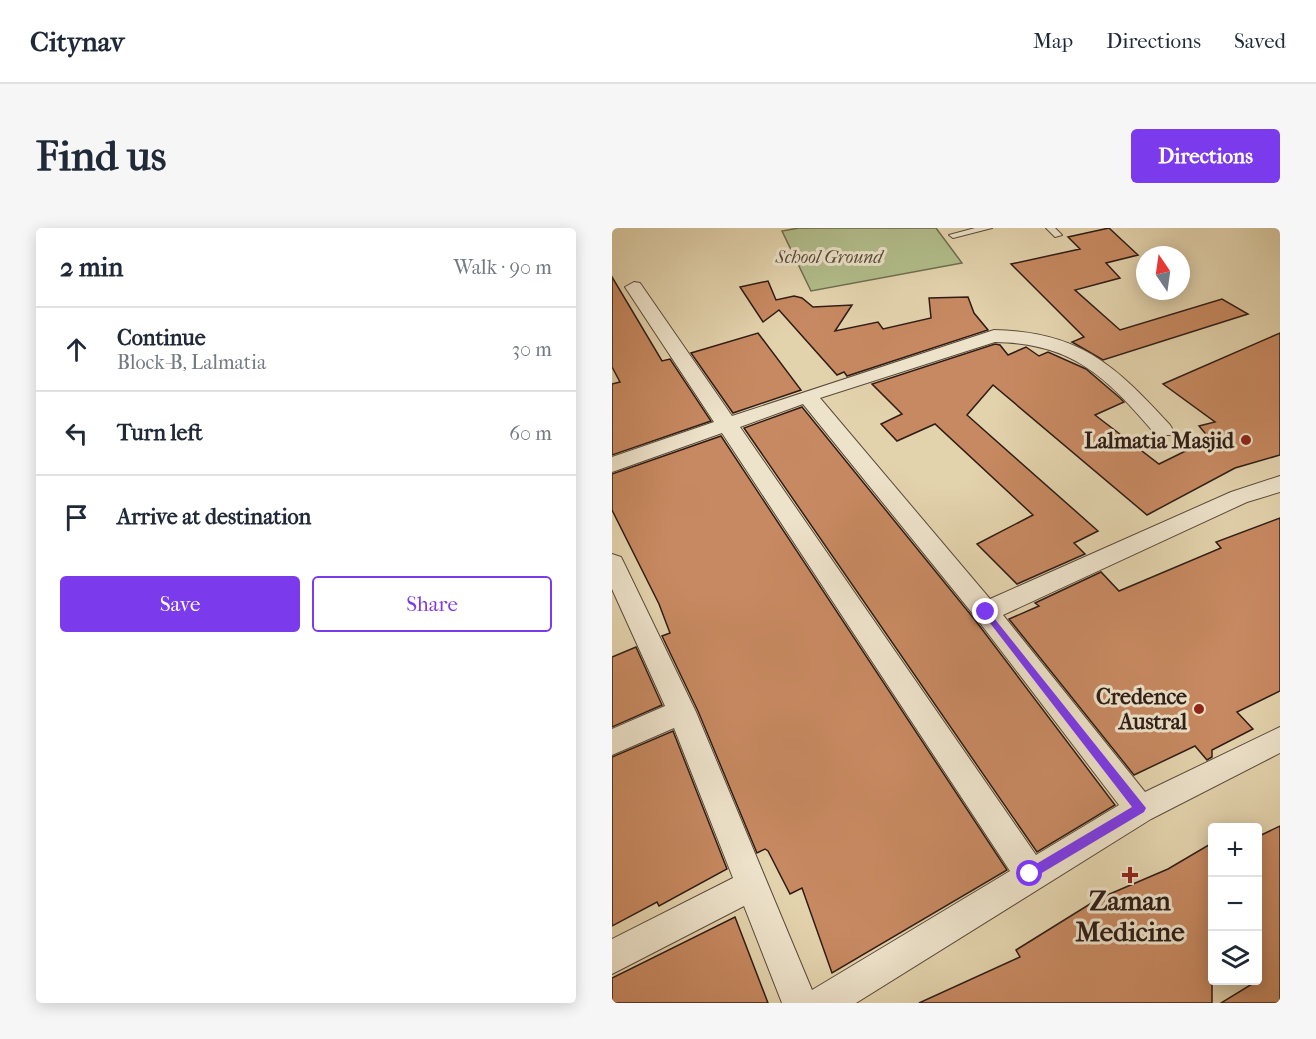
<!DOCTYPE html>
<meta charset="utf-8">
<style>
:root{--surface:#fff;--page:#f6f6f7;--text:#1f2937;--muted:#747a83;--line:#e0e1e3;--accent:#7c3aed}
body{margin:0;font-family:"IM FELL French Canon",serif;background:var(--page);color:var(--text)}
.controls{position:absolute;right:18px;bottom:18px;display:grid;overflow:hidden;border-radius:6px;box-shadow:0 3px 15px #0003}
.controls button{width:54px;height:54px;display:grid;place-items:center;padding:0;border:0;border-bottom:2px solid var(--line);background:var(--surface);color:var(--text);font:30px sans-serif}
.compass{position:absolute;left:524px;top:18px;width:54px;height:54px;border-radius:50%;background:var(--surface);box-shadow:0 3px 15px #0003;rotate:347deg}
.stop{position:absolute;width:18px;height:18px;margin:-14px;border:4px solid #7c3aed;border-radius:50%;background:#fff}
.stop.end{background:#7c3aed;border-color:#fff;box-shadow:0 2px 6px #0008}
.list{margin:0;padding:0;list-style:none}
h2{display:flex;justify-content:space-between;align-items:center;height:78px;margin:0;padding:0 24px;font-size:26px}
h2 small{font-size:20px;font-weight:400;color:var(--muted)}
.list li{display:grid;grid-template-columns:39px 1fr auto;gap:18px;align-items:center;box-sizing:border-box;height:84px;padding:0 24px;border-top:2px solid var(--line)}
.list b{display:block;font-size:22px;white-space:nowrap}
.list p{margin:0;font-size:20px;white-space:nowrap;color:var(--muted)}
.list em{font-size:20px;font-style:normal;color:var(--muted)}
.actions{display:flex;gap:12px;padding:18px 24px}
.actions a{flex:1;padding:14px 0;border:2px solid var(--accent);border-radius:6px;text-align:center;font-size:21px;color:var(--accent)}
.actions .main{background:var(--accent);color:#fff}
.icon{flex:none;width:33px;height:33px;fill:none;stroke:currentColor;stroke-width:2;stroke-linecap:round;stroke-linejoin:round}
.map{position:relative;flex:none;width:668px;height:775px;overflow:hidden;border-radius:6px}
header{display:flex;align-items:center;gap:36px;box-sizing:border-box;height:84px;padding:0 30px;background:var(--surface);border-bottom:2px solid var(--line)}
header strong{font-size:28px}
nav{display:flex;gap:33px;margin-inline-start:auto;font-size:21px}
.intro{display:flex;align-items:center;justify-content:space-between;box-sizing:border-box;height:144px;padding:0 36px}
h1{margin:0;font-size:42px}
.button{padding:15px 27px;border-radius:6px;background:var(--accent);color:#fff;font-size:21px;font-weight:700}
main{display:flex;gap:36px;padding:0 36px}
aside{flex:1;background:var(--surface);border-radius:6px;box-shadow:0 3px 15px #0003}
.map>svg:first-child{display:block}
.green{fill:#b1bd8b;stroke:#706c50;stroke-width:1.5}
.building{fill:#c78961;stroke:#2e1c15;stroke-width:1.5}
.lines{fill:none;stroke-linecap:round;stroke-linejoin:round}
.lane-casing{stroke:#5b4a3b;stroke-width:2}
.street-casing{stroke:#5b4a3b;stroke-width:2}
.lane{fill:#ede2ca;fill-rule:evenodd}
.street{fill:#ede2ca;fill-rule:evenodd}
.route{fill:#7c3aed}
.poi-dot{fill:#8f2418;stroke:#ede2ca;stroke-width:2}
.labels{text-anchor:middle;stroke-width:6;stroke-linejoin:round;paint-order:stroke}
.far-park-label{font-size:18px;font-style:italic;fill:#554c38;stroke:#ede2ca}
.poi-label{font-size:22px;font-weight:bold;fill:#2e1c15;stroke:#ede2ca;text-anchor:end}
.near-poi-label{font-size:27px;font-weight:bold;fill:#2e1c15;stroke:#ede2ca}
</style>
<header>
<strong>Citynav</strong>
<nav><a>Map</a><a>Directions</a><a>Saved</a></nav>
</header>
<div class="intro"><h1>Find us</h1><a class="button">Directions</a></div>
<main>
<aside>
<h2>2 min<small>Walk · 90 m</small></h2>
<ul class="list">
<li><svg class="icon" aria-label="ahead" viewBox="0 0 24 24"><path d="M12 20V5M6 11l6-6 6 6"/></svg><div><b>Continue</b><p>Block-B, Lalmatia</p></div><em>30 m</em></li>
<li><svg class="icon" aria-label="left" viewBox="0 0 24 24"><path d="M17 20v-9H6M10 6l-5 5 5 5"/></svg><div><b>Turn left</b></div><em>60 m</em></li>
<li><svg class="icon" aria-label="arrive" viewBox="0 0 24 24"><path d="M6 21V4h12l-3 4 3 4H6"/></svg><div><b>Arrive at destination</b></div></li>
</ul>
<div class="actions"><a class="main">Save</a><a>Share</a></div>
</aside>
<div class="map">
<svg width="668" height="775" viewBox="0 0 668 775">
<rect width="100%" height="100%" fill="#e3d3ad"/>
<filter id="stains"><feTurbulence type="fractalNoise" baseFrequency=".00333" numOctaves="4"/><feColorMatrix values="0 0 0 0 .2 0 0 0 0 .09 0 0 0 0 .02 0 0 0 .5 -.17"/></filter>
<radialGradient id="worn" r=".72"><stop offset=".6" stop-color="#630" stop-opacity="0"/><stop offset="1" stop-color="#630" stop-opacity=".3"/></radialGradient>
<!-- green -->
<path class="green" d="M 187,0 L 324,0 L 350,35 L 199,63 L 170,3 Z"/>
<!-- building -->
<g class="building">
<path d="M 497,0 L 526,27 L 494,35 L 508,50 L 463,62 L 508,102 L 610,71 L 636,86 L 491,132 L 460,114 L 472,109 L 399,36 L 468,21 L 456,9 Z"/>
<path d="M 0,49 L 50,133 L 58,131 L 99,193 L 0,227 L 0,156 L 8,154 L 0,139 Z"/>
<path d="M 156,53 L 164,72 L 182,68 L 190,70 L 201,79 L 240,77 L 223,103 L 266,94 L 271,101 L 319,90 L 317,70 L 356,69 L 362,85 L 376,102 L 235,148 L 232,144 L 225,147 L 167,82 L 151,94 L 128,59 Z"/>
<path d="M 146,105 L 189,162 L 121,185 L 79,125 Z"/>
<path d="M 668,105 L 668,227 L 623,240 L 535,287 L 381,157 L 355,187 L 486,303 L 462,315 L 473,326 L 405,356 L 365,316 L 421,287 L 323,196 L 285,213 L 269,196 L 290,186 L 260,156 L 383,116 L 388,117 L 396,127 L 414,119 L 427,128 L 436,124 L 474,141 L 508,170 L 512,174 L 483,187 L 547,236 L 598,211 L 587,198 L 603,194 L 551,156 Z"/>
<path d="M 190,179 L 363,392 L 503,577 L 425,624 L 132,200 Z"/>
<path d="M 109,208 L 395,642 L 220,745 L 190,660 L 178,666 L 156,623 L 153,621 L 145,625 L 86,483 L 50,408 L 58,405 L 47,376 L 0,282 L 0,246 Z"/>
<path d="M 668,290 L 668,463 L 625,484 L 641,501 L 600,522 L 600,529 L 595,532 L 583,518 L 522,547 L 397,391 L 427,378 L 423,375 L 489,344 L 507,363 L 609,320 L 604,314 Z"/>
<path d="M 24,419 L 50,477 L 0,499 L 0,429 Z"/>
<path d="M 61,503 L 115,641 L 47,678 L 45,674 L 0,698 L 0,529 Z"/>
<path d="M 668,598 L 668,775 L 609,775 L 645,753 L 645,609 Z"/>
<path d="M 600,615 L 600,775 L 307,775 L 408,729 L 404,722 L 486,671 L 556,641 Z"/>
<path d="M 123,689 L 156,775 L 0,775 L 0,750 Z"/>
</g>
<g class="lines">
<defs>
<g id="lane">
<path d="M 363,0 L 380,0 L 341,10 L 337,7 Z"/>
<path d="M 434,0 L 443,0 L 450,7 L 443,9 Z"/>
</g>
<path id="street" d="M 22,54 L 28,55 L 120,188 L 382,102 C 468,104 503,137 558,197 L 561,202 L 558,207 L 544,207 C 495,150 462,115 383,114 L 208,170 L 378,371 L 619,264 L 668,248 L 668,264 L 635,274 L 391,387 L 533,564 L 668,499 L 668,525 L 539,591 L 244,775 L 170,775 L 132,678 L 0,746 L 0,711 L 121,650 L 62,500 L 0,527 L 0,501 L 53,478 L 0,361 L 0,326 L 9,329 L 12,335 L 84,484 L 200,762 L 398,643 L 110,205 L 0,244 L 0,229 L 102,194 L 13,59 ZM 191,176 L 365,391 L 507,577 L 424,627 L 128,199 Z"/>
</defs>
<!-- lane casing -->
<use href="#lane" class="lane-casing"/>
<!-- street casing -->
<use href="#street" class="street-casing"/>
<!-- lane -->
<use href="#lane" class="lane"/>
<!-- street -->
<use href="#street" class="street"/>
</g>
<!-- route -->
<path class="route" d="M 374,380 L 534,580 L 532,584 L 418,652 L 412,646 L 414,642 L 520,579 L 371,386 L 370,384 Z"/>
<!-- markers -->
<g class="poi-dot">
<circle cx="634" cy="212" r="6"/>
<circle cx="587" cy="481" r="6"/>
<path d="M515 638h6v6h6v6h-6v6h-6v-6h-6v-6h6z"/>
</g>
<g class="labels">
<!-- far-park labels -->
<g class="far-park-label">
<text x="217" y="35">School Ground</text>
</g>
<!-- poi labels -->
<g class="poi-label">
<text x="622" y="220">Lalmatia Masjid</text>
<text x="575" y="476">Credence<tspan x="575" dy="25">Austral</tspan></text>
</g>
<!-- near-poi labels -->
<g class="near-poi-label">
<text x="518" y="682">Zaman<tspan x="518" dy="31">Medicine</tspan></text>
</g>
</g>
<rect width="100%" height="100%" filter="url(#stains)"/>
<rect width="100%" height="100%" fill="url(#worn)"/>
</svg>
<div class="controls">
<button>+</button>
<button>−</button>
<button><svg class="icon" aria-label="layers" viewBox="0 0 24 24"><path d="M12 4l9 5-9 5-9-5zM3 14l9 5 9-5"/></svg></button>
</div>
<svg class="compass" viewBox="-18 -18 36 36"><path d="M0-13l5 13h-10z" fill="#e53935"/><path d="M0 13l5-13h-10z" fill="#747a83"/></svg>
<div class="stop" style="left:418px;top:646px"></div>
<div class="stop end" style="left:374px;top:384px"></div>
</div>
</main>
